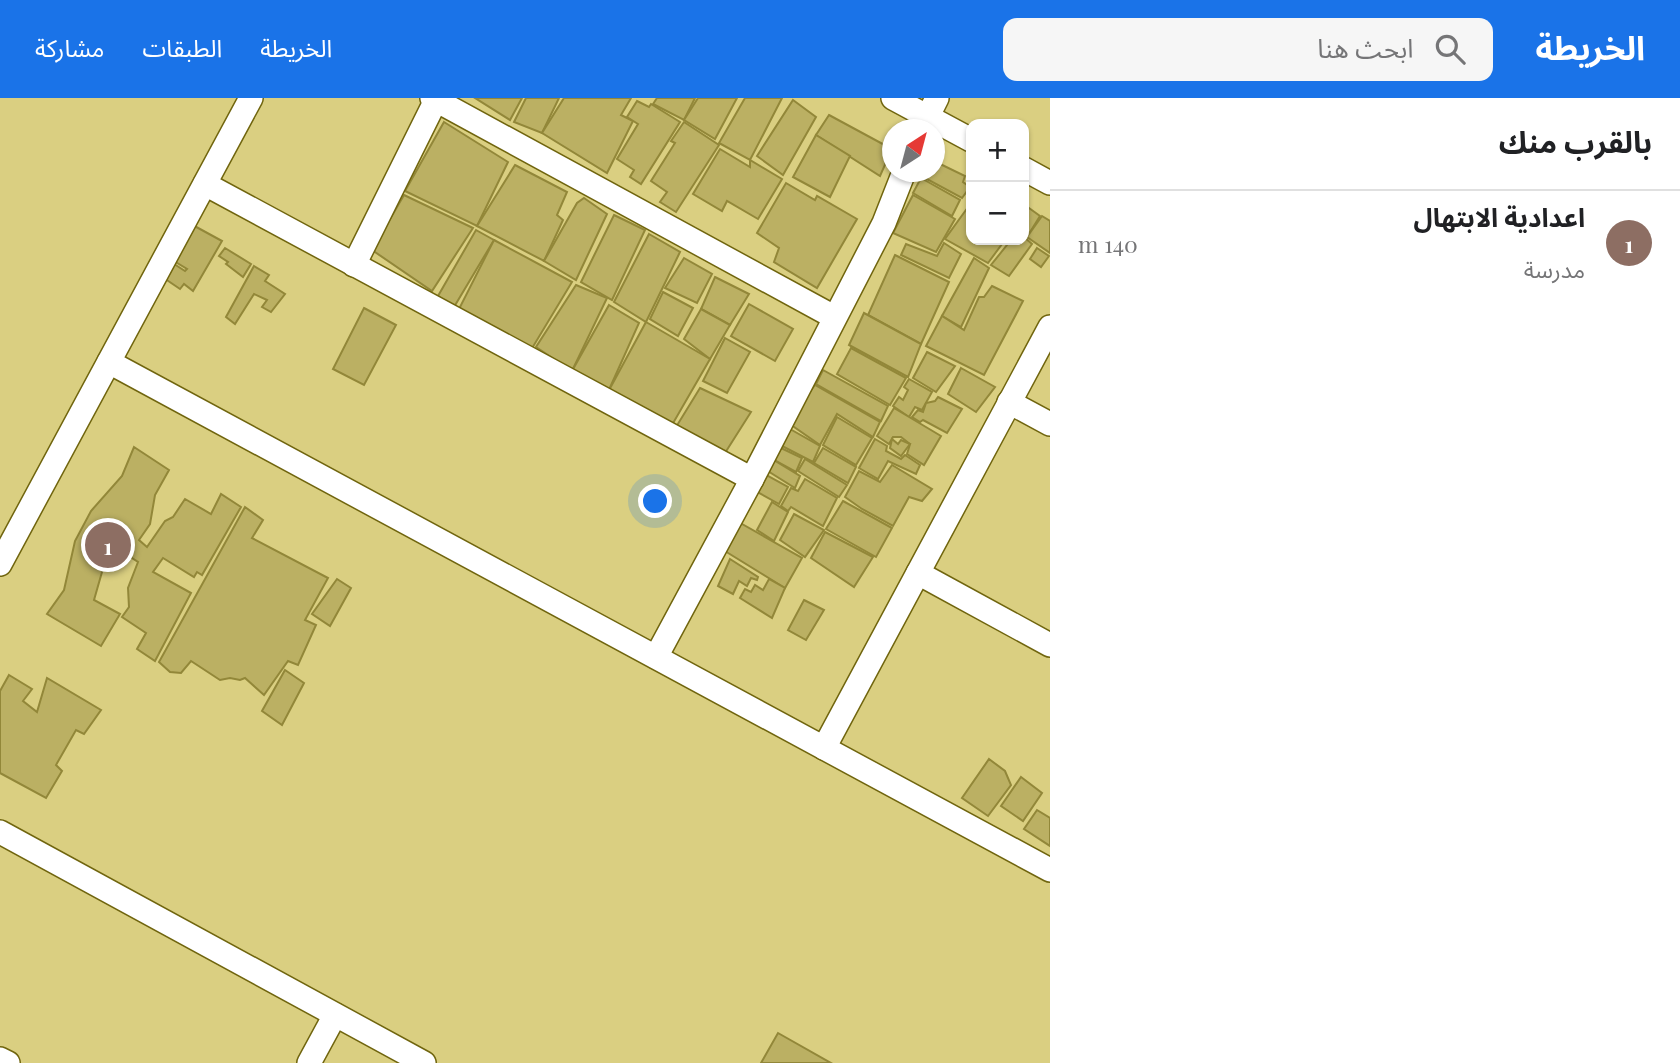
<!DOCTYPE html>
<html lang="ar">
<meta charset="utf-8">
<style>
:root{--surface:#fff;--page:#f6f6f6;--text:#202124;--muted:#757577;--line:#e0e0e0;--accent:#1a73e8}
body{margin:0;font-family:"Playfair Display","Noto Sans Arabic",serif;background:var(--page);color:var(--text);direction:rtl}
.controls{position:absolute;right:21px;top:21px;display:grid;overflow:hidden;border-radius:14px;box-shadow:0 2px 5px #0004}
.controls button{width:63px;height:63px;display:grid;place-items:center;padding:0;border:0;border-bottom:2px solid var(--line);background:var(--surface);color:var(--text);font:35px sans-serif}
.compass{position:absolute;left:882px;top:21px;width:63px;height:63px;border-radius:50%;background:var(--surface);box-shadow:0 2px 5px #0004;rotate:36deg}
.you{position:absolute;left:656px;top:404px;width:24px;height:24px;margin:-18px;border:5px solid #fff;border-radius:50%;background:#1a73e8;box-shadow:0 0 0 10px #1a73e833}
.badge{display:grid;place-items:center;width:46px;height:46px;border-radius:50%;background:var(--accent);color:#fff;font-size:23px;font-weight:700}
.pin{position:absolute;translate:-50% -50%;border:4px solid #fff;box-shadow:0 2px 7px #0006}
.list{margin:0;padding:0;list-style:none}
h2{display:flex;justify-content:space-between;align-items:center;height:91px;margin:0;padding:0 28px;font-size:30px}
h2 small{font-size:23px;font-weight:400;color:var(--muted)}
.list li{display:grid;grid-template-columns:46px 1fr auto;gap:21px;align-items:center;box-sizing:border-box;height:98px;padding:0 28px;border-top:2px solid var(--line)}
.list b{display:block;font-size:26px;white-space:nowrap}
.list p{margin:0;font-size:23px;white-space:nowrap;color:var(--muted)}
.list em{font-size:23px;font-style:normal;color:var(--muted)}
.icon{flex:none;width:38px;height:38px;fill:none;stroke:currentColor;stroke-width:2;stroke-linecap:round;stroke-linejoin:round}
.map{position:relative;flex:none;width:1050px;height:965px;overflow:hidden;direction:ltr}
header{display:flex;align-items:center;gap:42px;box-sizing:border-box;height:98px;padding:0 35px;background:var(--accent);color:#fff}
header strong{font-size:33px}
nav{display:flex;gap:38px;margin-inline-start:auto;font-size:24px}
.search{width:490px;height:63px;background:var(--page);display:flex;align-items:center;gap:18px;box-sizing:border-box;padding:0 24px;border-radius:14px;color:var(--muted);font-size:26px}
main{display:flex}
aside{flex:1;background:var(--surface)}
.map>svg:first-child{display:block}
.building{fill:#bbb063;stroke:#928739;stroke-width:2}
.lines{fill:none;stroke-linecap:round;stroke-linejoin:round}
.minor-casing{stroke:#70650e;stroke-width:26}
.minor{stroke:#fff;stroke-width:23}
</style>
<header>
<strong>الخريطة</strong>
<div class="search"><svg class="icon" aria-label="search" viewBox="0 0 24 24"><circle cx="10" cy="10" r="6"/><path d="M15 15l6 6"/></svg>ابحث هنا</div>
<nav><a>الخريطة</a><a>الطبقات</a><a>مشاركة</a></nav>
</header>
<main>
<aside>
<h2>بالقرب منك<small></small></h2>
<ul class="list">
<li><span class="badge" style="background:#8d6e63">1</span><div><b>اعدادية الابتهال</b><p>مدرسة</p></div><em>140 m</em></li>
</ul>
</aside>
<div class="map">
<svg width="1050" height="965" viewBox="0 0 1050 965">
<rect width="100%" height="100%" fill="#dacf81"/>
<!-- building -->
<g class="building">
<path d="M 475,0 L 522,0 L 510,22 Z"/>
<path d="M 526,0 L 559,0 L 542,35 L 514,24 Z"/>
<path d="M 564,0 L 631,0 L 621,17 L 633,23 L 607,75 L 542,35 Z"/>
<path d="M 657,0 L 695,0 L 684,22 L 653,6 Z"/>
<path d="M 698,0 L 737,0 L 715,41 L 684,22 Z"/>
<path d="M 745,0 L 782,0 L 750,62 L 719,45 Z"/>
<path d="M 793,2 L 816,19 L 783,77 L 757,58 Z"/>
<path d="M 637,3 L 649,9 L 651,6 L 680,24 L 641,86 L 630,79 L 634,72 L 617,61 L 638,26 L 627,19 Z"/>
<path d="M 829,17 L 892,51 L 880,78 L 816,37 Z"/>
<path d="M 444,24 L 508,64 L 477,128 L 405,93 Z"/>
<path d="M 684,24 L 719,47 L 676,114 L 660,104 L 667,94 L 651,83 L 675,45 L 671,43 Z"/>
<path d="M 816,37 L 850,58 L 830,99 L 793,79 Z"/>
<path d="M 720,51 L 750,69 L 750,62 L 782,81 L 758,121 L 727,103 L 722,113 L 693,96 Z"/>
<path d="M 934,63 L 965,78 L 963,84 L 970,89 L 962,100 L 923,79 L 925,74 L 934,74 Z"/>
<path d="M 515,67 L 567,94 L 557,117 L 563,122 L 544,163 L 477,128 Z"/>
<path d="M 921,80 L 960,102 L 952,118 L 913,95 Z"/>
<path d="M 786,85 L 815,102 L 817,98 L 857,121 L 817,190 L 774,164 L 779,150 L 757,135 Z"/>
<path d="M 404,97 L 473,130 L 432,193 L 372,152 Z"/>
<path d="M 913,97 L 955,121 L 936,154 L 893,135 Z"/>
<path d="M 584,100 L 607,116 L 576,182 L 544,163 L 577,105 Z"/>
<path d="M 971,105 L 971,142 L 1005,142 L 988,165 L 945,141 Z"/>
<path d="M 1029,110 L 1040,118 L 1027,139 L 1024,137 L 1024,117 Z"/>
<path d="M 614,117 L 645,132 L 612,202 L 581,184 Z"/>
<path d="M 1042,118 L 1050,123 L 1050,155 L 1027,139 Z"/>
<path d="M 189,125 L 222,143 L 193,193 L 184,186 L 180,191 L 161,178 L 171,164 L 185,173 L 187,171 L 169,160 Z"/>
<path d="M 476,132 L 494,142 L 454,209 L 438,198 Z"/>
<path d="M 649,136 L 680,154 L 646,224 L 614,204 Z"/>
<path d="M 1024,139 L 1032,146 L 1009,178 L 991,167 L 1011,142 L 1024,142 Z"/>
<path d="M 494,142 L 572,184 L 531,252 L 459,211 Z"/>
<path d="M 944,145 L 961,156 L 949,180 L 901,157 L 906,146 L 937,158 Z"/>
<path d="M 225,150 L 251,166 L 243,179 L 226,166 L 228,164 L 219,158 Z"/>
<path d="M 1037,150 L 1049,158 L 1041,169 L 1030,161 Z"/>
<path d="M 895,157 L 949,184 L 921,246 L 868,217 Z"/>
<path d="M 684,160 L 712,176 L 697,205 L 665,190 Z"/>
<path d="M 974,160 L 989,170 L 961,229 L 942,218 Z"/>
<path d="M 254,168 L 269,177 L 265,183 L 285,196 L 271,214 L 262,209 L 267,202 L 254,196 L 235,226 L 226,219 Z"/>
<path d="M 715,179 L 749,196 L 730,227 L 701,211 Z"/>
<path d="M 576,187 L 607,200 L 572,273 L 536,249 Z"/>
<path d="M 992,188 L 1023,203 L 984,277 L 926,248 L 942,218 L 964,232 L 979,199 L 984,199 Z"/>
<path d="M 663,194 L 693,210 L 678,238 L 650,221 Z"/>
<path d="M 749,206 L 793,231 L 775,263 L 731,238 Z"/>
<path d="M 609,207 L 639,225 L 608,294 L 572,273 Z"/>
<path d="M 364,210 L 396,227 L 364,287 L 333,271 Z"/>
<path d="M 701,211 L 730,227 L 710,261 L 684,241 Z"/>
<path d="M 864,215 L 921,246 L 908,279 L 849,247 Z"/>
<path d="M 646,224 L 710,261 L 672,327 L 608,294 Z"/>
<path d="M 725,240 L 750,254 L 727,295 L 703,283 Z"/>
<path d="M 851,250 L 906,280 L 890,307 L 837,276 Z"/>
<path d="M 927,254 L 955,268 L 936,294 L 913,280 Z"/>
<path d="M 961,270 L 995,289 L 976,314 L 948,296 Z"/>
<path d="M 823,272 L 888,308 L 881,323 L 816,286 Z"/>
<path d="M 909,281 L 932,294 L 922,312 L 915,309 L 909,319 L 893,308 L 899,299 L 903,302 L 908,292 L 904,289 Z"/>
<path d="M 815,287 L 880,324 L 873,339 L 837,316 L 820,347 L 787,324 Z"/>
<path d="M 700,290 L 751,314 L 725,355 L 676,329 Z"/>
<path d="M 938,299 L 962,311 L 947,335 L 923,322 L 920,324 L 912,319 L 918,312 L 923,314 L 926,305 L 935,303 Z"/>
<path d="M 894,310 L 941,338 L 924,367 L 907,356 L 910,346 L 901,339 L 893,339 L 889,346 L 877,338 Z"/>
<path d="M 837,319 L 872,340 L 856,367 L 823,347 Z"/>
<path d="M 790,331 L 820,348 L 813,364 L 782,348 Z"/>
<path d="M 875,341 L 887,348 L 886,353 L 901,361 L 905,357 L 920,367 L 916,376 L 888,363 L 878,381 L 859,370 Z"/>
<path d="M 892,341 L 898,346 L 901,342 L 910,346 L 901,358 L 890,350 Z"/>
<path d="M 134,349 L 169,372 L 155,397 L 150,426 L 139,442 L 147,449 L 165,423 L 173,419 L 185,401 L 211,416 L 221,396 L 241,409 L 202,477 L 197,474 L 194,479 L 163,460 L 153,474 L 191,495 L 155,563 L 137,551 L 146,535 L 122,519 L 129,509 L 128,490 L 138,464 L 110,446 L 94,502 L 120,516 L 101,548 L 47,516 L 64,492 L 75,443 L 91,413 L 122,378 Z"/>
<path d="M 781,350 L 802,360 L 796,374 L 774,362 Z"/>
<path d="M 823,350 L 856,369 L 848,385 L 814,365 Z"/>
<path d="M 767,358 L 800,378 L 795,390 L 763,370 Z"/>
<path d="M 805,361 L 847,387 L 839,399 L 798,373 Z"/>
<path d="M 892,367 L 932,391 L 922,403 L 909,399 L 893,428 L 862,411 L 845,399 L 859,373 L 880,384 Z"/>
<path d="M 761,374 L 788,389 L 779,406 L 752,391 Z"/>
<path d="M 805,381 L 837,400 L 823,428 L 791,409 L 788,413 L 781,408 L 791,390 L 798,393 Z"/>
<path d="M 843,403 L 892,430 L 876,459 L 826,431 Z"/>
<path d="M 772,404 L 788,414 L 774,443 L 757,432 Z"/>
<path d="M 245,409 L 263,422 L 252,440 L 328,480 L 305,522 L 316,527 L 298,567 L 288,563 L 264,597 L 245,580 L 240,582 L 230,580 L 220,582 L 191,563 L 181,575 L 170,574 L 159,564 Z"/>
<path d="M 794,416 L 824,432 L 805,459 L 780,442 Z"/>
<path d="M 735,422 L 802,460 L 785,490 L 720,450 Z"/>
<path d="M 825,434 L 873,459 L 854,489 L 811,460 Z"/>
<path d="M 730,461 L 758,479 L 757,482 L 751,480 L 747,488 L 739,483 L 733,496 L 718,488 Z"/>
<path d="M 337,481 L 351,490 L 330,528 L 312,516 Z"/>
<path d="M 769,481 L 785,490 L 772,520 L 740,500 L 745,491 L 751,494 L 755,487 L 763,492 Z"/>
<path d="M 804,502 L 824,512 L 806,542 L 788,532 Z"/>
<path d="M 285,572 L 304,585 L 282,627 L 262,613 Z"/>
<path d="M 9,577 L 32,591 L 23,603 L 37,614 L 47,580 L 101,612 L 84,636 L 76,632 L 56,667 L 62,673 L 46,700 L 0,675 L 0,593 Z"/>
<path d="M 989,661 L 1005,673 L 1011,687 L 988,718 L 962,700 Z"/>
<path d="M 1021,679 L 1042,695 L 1023,723 L 1001,708 Z"/>
<path d="M 1037,712 L 1050,720 L 1050,748 L 1024,731 Z"/>
<path d="M 778,935 L 831,965 L 761,965 Z"/>
</g>
<g class="lines">
<defs>
<g id="minor">
<path d="M 432,0 L 834,219"/>
<path d="M 893,0 L 971,42"/>
<path d="M 921,32 L 937,0"/>
<path d="M 1024,71 L 1050,85"/>
<path d="M 205,86 L 752,381"/>
<path d="M 354,167 L 436,2"/>
<path d="M 109,264 L 1050,772"/>
<path d="M 1009,304 L 1050,326"/>
<path d="M 0,466 L 251,0"/>
<path d="M 918,475 L 1050,547"/>
<path d="M 656,559 L 752,381 L 884,125 L 904,74"/>
<path d="M 824,650 L 1050,229"/>
<path d="M 0,734 L 424,965"/>
<path d="M 0,961 L 8,965"/>
<path d="M 309,965 L 335,917"/>
</g>
</defs>
<!-- minor casing -->
<use href="#minor" class="minor-casing"/>
<!-- minor -->
<use href="#minor" class="minor"/>
</g>
</svg>
<div class="controls">
<button>+</button>
<button>−</button>
</div>
<svg class="compass" viewBox="-18 -18 36 36"><path d="M0-13l5 13h-10z" fill="#e53935"/><path d="M0 13l5-13h-10z" fill="#757577"/></svg>
<div class="you"></div>
<div class="pin badge" style="left:108px;top:447px;background:#8d6e63">1</div>
</div>
</main>
